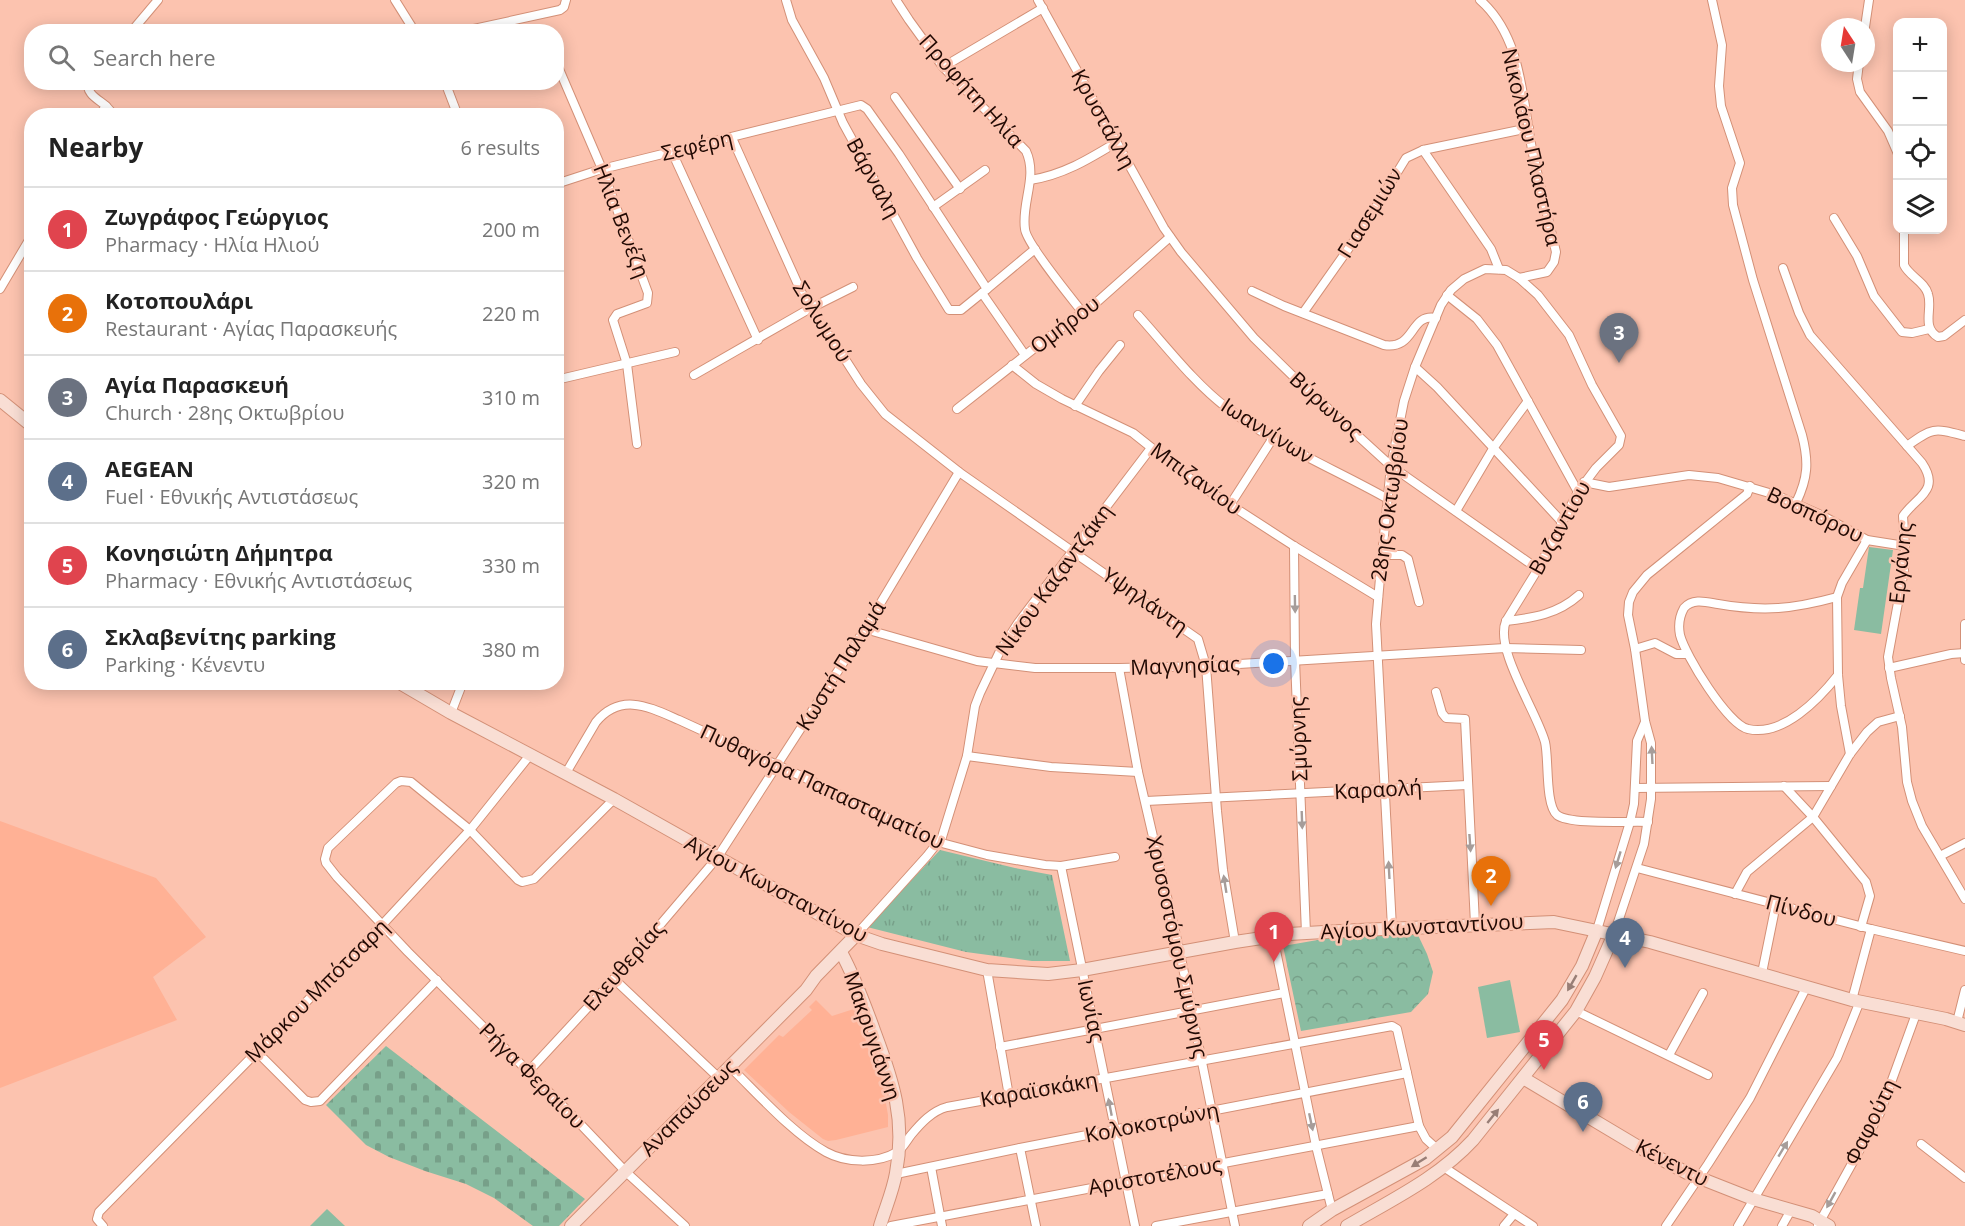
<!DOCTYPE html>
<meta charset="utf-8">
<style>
:root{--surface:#fff;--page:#f2f2f2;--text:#222;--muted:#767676;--line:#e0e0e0;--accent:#1a73e8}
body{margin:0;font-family:"Open Sans",sans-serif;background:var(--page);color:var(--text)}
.controls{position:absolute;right:18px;top:18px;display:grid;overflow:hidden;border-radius:12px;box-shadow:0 3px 15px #0003}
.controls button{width:54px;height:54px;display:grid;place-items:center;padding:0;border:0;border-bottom:2px solid var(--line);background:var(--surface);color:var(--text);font:30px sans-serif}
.compass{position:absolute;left:1821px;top:18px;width:54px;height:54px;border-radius:50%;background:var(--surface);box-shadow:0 3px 15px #0003;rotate:348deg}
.you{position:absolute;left:1274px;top:664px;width:21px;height:21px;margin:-15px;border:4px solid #fff;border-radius:50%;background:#1a73e8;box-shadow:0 0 0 9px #1a73e833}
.badge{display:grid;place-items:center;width:39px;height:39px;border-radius:50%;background:var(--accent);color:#fff;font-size:20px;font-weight:700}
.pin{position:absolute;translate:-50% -50px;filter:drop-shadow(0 2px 3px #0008)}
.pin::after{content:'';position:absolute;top:32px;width:21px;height:18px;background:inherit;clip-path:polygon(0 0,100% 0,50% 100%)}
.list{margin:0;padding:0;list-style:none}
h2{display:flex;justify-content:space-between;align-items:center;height:78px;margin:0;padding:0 24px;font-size:26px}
h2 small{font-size:20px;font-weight:400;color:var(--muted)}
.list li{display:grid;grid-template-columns:39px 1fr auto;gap:18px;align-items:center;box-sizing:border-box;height:84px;padding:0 24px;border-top:2px solid var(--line)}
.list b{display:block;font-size:22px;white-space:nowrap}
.list p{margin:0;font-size:20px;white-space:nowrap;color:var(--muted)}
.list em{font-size:20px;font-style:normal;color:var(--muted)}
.icon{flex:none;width:33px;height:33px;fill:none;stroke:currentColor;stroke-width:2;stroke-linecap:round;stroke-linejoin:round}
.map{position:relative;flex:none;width:1965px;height:1226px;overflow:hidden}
.search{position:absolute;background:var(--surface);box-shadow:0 3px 15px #0003;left:24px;top:24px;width:540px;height:66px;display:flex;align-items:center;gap:15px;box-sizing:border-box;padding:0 21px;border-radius:24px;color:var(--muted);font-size:22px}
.panel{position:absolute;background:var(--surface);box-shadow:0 3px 15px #0003;left:24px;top:108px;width:540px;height:582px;border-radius:24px}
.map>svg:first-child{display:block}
.built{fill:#ffb195}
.grass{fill:url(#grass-tufts)}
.forest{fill:url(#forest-crowns)}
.cemetery{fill:url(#cemetery-stones)}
.pitch{fill:#8abca1}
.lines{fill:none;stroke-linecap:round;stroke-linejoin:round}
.street-casing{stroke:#d39077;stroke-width:10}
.secondary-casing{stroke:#d39077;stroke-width:14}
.street{stroke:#fff;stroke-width:8}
.secondary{stroke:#f9ded4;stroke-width:12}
.oneway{fill:#a69d9a}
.oneway2{fill:#987e76}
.labels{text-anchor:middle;stroke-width:5;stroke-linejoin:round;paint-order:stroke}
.street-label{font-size:21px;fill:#210903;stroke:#fcc3af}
</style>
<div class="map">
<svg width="1965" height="1226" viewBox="0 0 1965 1226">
<defs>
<pattern id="grass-tufts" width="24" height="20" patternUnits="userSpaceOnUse" patternTransform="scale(1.5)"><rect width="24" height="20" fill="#8abca1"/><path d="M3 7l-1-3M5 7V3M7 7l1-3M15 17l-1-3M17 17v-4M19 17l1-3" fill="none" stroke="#77a089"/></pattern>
<pattern id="forest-crowns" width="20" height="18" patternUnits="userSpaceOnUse" patternTransform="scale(1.5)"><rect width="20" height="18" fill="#8abca1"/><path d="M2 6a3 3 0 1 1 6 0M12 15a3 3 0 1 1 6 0" fill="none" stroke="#77a089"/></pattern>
<pattern id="cemetery-stones" width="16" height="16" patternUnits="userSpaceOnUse" patternTransform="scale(1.5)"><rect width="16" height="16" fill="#8abca1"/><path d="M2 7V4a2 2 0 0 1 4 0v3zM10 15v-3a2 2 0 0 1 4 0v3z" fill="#77a089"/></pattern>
</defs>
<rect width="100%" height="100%" fill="#fcc3af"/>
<!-- built -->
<g class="built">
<path d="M 0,821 L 156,878 L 206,937 L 153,977 L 177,1020 L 0,1088 Z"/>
<path d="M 816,1000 L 832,1016 L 857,1008 L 870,1056 L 877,1066 L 881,1075 L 888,1115 L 888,1127 L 836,1140 L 828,1141 L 823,1139 L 789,1112 L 744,1070 L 779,1035 L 783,1037 L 812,1010 L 809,1007 Z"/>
</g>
<!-- grass -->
<path class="grass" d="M 940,850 L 1015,868 L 1052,875 L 1070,961 L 1032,961 L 966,952 L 867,927 Z"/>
<!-- forest -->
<path class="forest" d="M 1417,933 L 1427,954 L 1433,972 L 1428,994 L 1411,1012 L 1301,1031 L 1283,946 L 1335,937 Z"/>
<!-- cemetery -->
<path class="cemetery" d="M 386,1046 L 585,1199 L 559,1226 L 533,1226 L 494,1198 L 466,1184 L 425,1171 L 389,1157 L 366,1145 L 326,1105 Z"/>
<!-- pitch -->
<g class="pitch">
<path d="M 1869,547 L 1893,550 L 1881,634 L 1854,630 L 1860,588 L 1863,588 Z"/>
<path d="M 1510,980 L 1520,1032 L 1487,1038 L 1478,987 Z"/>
<path d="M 327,1209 L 345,1226 L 310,1226 Z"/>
</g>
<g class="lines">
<defs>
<g id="street">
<path d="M 395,0 L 415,32"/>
<path d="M 786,0 L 792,20 L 824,78 L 843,123 L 917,258 L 949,310 L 961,310 L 987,289"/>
<path d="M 896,0 L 909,20 L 943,67 L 1026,151 C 1038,177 1021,203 1025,229 C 1026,243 1072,299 1083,313"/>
<path d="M 1038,0 L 1164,228 L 1181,252 L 1254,338 L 1299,382 L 1391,466 L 1538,569"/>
<path d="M 1480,0 C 1522,37 1522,98 1532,149 C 1539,183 1548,217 1556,252 L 1554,262 L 1547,272 L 1519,278"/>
<path d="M 1712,0 L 1722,45 L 1719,86 L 1721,106 L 1740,163 L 1732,188 L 1733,205 L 1753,280 L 1802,435 C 1809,462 1808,478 1796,503"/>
<path d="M 1865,27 L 1869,0"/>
<path d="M 131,32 L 158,0"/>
<path d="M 460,32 L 560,10 L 564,7 L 566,0"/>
<path d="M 556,62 L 602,169 L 648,293 L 647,303 L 617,314 L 613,320 L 627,364 L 637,444"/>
<path d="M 1859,63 L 1857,79 L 1860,92 L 1888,131 L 1898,154"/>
<path d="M 943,67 L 1043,8"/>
<path d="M 88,82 C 86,94 98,99 106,106 L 99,116"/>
<path d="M 445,82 L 458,116"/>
<path d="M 895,97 L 960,189"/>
<path d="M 106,106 L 115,116"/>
<path d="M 732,138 L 809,309 L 834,342 L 861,384 L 885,414 L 959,472 L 1198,639 L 1206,666 L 1217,811 L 1223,870 L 1235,942"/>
<path d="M 1423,150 L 1491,249 L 1499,269"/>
<path d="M 672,152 L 758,340"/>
<path d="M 1030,180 C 1063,175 1089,159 1117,142"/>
<path d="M 556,184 L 602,169 L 861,105 L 867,109 L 899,154 L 987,289 L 1035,249"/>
<path d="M 933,207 L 985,170"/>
<path d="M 1834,218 L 1857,256 L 1874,296 L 1902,332 L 1912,333 L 1929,329"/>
<path d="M 1904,230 L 1904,265 C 1909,276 1925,282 1928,294 C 1933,309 1921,327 1938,337 L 1944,336 L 1965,320"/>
<path d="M 1783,268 L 1799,313 L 1810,335 L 1922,463 C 1941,491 1916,497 1903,516 L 1905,546 L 1904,570 L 1888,657 L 1891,678 L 1902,727 L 1907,782 L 1912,801 L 1922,826 L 1965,899"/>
<path d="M 0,289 L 32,235"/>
<path d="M 1252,291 L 1284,306 L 1384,345 C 1416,350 1409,313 1436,318"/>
<path d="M 982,293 L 1025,355"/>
<path d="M 1447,295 L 1477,319 L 1497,345 L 1578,492"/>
<path d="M 1303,313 L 1363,228 L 1406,158 L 1423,150 L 1529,128"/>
<path d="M 1138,315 C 1166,346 1194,383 1227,408 C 1277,446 1335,469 1388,499"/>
<path d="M 1012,365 L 1036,384 L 1062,399 L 1133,433 L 1192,480 L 1294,546 L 1378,597"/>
<path d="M 1415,367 L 1437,387 L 1562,522"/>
<path d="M 694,375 L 809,309 L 853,287"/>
<path d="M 556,380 L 675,352"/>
<path d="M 1075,406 L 1099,371 L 1120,345"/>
<path d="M 957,409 L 1046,339 L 1097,302 L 1170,237"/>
<path d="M 1907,446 C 1933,427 1934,428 1965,436"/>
<path d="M 1584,482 L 1609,487 L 1689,475 L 1718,478 L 1776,495 L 1821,515 L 1867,540 L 1905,546"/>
<path d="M 1230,505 L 1273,438"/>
<path d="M 1456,511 L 1494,447 L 1528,401"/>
<path d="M 1294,546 L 1295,660 L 1306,933"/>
<path d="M 1382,555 L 1402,555 L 1408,559 L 1419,602"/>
<path d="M 1837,597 C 1793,609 1764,612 1718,604 C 1706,602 1693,598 1684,608 C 1679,617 1678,625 1680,635 C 1685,655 1728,725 1748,729 C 1783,737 1819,699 1838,675"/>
<path d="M 1506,621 C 1533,618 1558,614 1579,595"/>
<path d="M 1965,624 L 1965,660"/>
<path d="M 865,629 L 977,661 L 1035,668 L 1119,668 L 1206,666 L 1505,648 L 1581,650"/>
<path d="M 1635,649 L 1655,643 L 1676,654 L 1687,654"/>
<path d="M 1119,668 L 1138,772 L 1180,953 L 1235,1226"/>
<path d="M 1889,668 L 1951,654 L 1965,653"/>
<path d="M 1436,692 L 1442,713 L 1446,718 L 1465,719 L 1475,924"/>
<path d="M 451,713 L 463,682"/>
<path d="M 1850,754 L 1841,706 L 1838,675 L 1837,597 L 1842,583 L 1867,540"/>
<path d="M 967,756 L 1051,767 L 1138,772"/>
<path d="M 566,773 L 596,722 C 621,692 649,707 679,720 L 801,776 L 938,842 L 987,855 L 1045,865 L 1061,866 L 1115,857"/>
<path d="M 1784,786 L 1813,817 L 1866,882 L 1870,896 L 1861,927"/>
<path d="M 1635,788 L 1831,786"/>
<path d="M 614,799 L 534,879 L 522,882 L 518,880 L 470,830 L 411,782 L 401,781 L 396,783 L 328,848 L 325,859 L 326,863 L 337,877 L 408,952 L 566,1109 L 626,1172 L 685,1226"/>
<path d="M 1146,801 L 1467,785"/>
<path d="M 1940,856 L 1965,843"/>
<path d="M 1061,866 L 1135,1226"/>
<path d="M 1637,868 L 1871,929 L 1965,951"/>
<path d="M 1735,894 L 1747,872 L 1813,817 L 1850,754 L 1867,732 L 1878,722 L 1900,716"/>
<path d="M 1392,928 L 1376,624 L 1382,555 L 1391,466 L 1404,401 L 1415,367 L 1441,305 L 1451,290 L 1464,279 L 1485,269 L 1506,270 L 1519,278 L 1538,295 L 1569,335 L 1592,385 L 1621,436 L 1619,445 L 1596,468 L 1578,492 L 1538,569 L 1506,621 C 1494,649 1537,712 1545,742 C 1549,758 1545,805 1557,815 C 1570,825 1629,821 1648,822"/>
<path d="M 1597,930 L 1630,822 L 1634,804 L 1637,741 L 1645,722"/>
<path d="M 1614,934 L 1644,844 L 1651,799 L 1651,743 L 1645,721 L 1635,649 L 1628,615 L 1629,602 L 1633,592 L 1647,575 L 1747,494 L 1750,486"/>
<path d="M 856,935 L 927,856 L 942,837 L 967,756 L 975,706 L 980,693 L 1000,651 L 1018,623 L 1151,448"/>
<path d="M 1273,936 L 1316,1146 L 1332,1210"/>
<path d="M 987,970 L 1009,1096"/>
<path d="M 1762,973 L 1776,904"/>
<path d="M 614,979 L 719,1078"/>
<path d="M 1852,1000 L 1871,929"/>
<path d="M 1576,1011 L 1708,1075"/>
<path d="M 1957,1022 L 1965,990"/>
<path d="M 1000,1047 L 1284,993"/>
<path d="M 257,1052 L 305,1100 L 311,1102 L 320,1101 L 437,980"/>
<path d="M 1669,1055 L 1703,993"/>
<path d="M 730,1067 C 758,1094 793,1134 826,1152 C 846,1163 877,1164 897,1152 C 903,1148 907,1140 911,1135 C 921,1123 932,1111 947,1107 L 1392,1026 L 1397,1029 L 1419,1126 L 1426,1139 L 1437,1149"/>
<path d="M 528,1072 L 614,979 L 717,858 L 865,629 L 959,472"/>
<path d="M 1921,1144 L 1965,1178"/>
<path d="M 1020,1148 L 1036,1226"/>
<path d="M 931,1167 L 942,1226"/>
<path d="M 1445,1168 L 1533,1226"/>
<path d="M 896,1174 L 1020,1148 L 1407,1073"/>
<path d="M 1818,1225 L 1880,1113 L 1916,1014"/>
<path d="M 103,1226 L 97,1219 L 99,1212 L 382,925 L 470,830 L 530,755"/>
<path d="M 891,1226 L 1419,1126"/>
<path d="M 1156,1226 L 1328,1194"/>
<path d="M 1504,1226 L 1514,1214"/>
<path d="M 1666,1226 L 1708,1164 L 1750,1098 L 1807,986"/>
<path d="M 1738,1226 L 1837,1058 L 1860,1001"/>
<path d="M 1782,1226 L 1791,1210"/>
</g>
<g id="secondary">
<path d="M 0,400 L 32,426"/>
<path d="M 398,682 L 451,713 L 614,799 L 856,935 L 882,944 L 987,970 L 1048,974 L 1082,970 L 1235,942 L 1289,934 L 1359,930 L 1554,922 L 1650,942 L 1852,1000 L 1946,1019 L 1965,1025"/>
<path d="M 841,952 C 855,978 865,1005 875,1033 C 893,1081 906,1120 896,1173 C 893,1191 885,1209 880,1226"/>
<path d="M 1523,1078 L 1637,1146 L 1687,1173 L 1753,1199 L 1812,1216 L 1829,1226"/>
<path d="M 571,1226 L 806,990 L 816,976 L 856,935"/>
<path d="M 1309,1226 L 1332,1210 L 1425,1159 L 1452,1137 L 1562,1000 L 1582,966 L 1597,930"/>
<path d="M 1347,1226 C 1391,1200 1438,1178 1473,1140 L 1576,1011 L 1595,977 L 1614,934"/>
</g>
</defs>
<!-- street casing -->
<use href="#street" class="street-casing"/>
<!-- secondary casing -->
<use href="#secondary" class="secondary-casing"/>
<!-- street -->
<use href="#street" class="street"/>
<!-- secondary -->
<use href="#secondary" class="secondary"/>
</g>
<!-- one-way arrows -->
<defs><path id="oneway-solid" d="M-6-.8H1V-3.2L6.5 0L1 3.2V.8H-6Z" transform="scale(1.5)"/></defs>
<g class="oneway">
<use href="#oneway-solid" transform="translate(1295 604) rotate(89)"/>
<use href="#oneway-solid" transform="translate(1652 755) rotate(-93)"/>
<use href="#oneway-solid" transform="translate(1302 820) rotate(88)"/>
<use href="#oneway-solid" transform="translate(1470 843) rotate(86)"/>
<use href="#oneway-solid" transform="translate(1618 860) rotate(107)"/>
<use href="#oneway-solid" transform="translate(1389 870) rotate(-93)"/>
<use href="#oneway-solid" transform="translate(1225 884) rotate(-99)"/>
<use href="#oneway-solid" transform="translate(1110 1107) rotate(-101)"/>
<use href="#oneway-solid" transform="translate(1311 1122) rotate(78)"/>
<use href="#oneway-solid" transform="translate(1783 1149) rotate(-59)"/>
<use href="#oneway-solid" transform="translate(1831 1200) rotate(119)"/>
</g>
<g class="oneway2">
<use href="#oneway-solid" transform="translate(1572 983) rotate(120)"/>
<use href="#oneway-solid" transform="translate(1493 1116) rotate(-51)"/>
<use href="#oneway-solid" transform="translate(1419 1162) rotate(148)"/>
</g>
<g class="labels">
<!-- street labels -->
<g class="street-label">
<text transform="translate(971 91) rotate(48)" y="7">Προφήτη Ηλία</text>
<text transform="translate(1103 119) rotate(61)" y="7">Κρυστάλλη</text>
<text transform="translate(697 146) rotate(-13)" y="7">Σεφέρη</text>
<text transform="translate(1531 147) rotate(77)" y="7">Νικολάου Πλαστήρα</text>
<text transform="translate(873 178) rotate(61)" y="7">Βάρναλη</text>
<text transform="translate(1370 213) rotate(-58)" y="7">Γιασεμιών</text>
<text transform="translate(621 221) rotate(69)" y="7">Ηλία Βενέζη</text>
<text transform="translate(822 322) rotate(58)" y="7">Σολωμού</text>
<text transform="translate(1065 325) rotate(-37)" y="7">Ομήρου</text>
<text transform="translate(1326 406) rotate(42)" y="7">Βύρωνος</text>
<text transform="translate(1267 431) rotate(32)" y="7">Ιωαννίνων</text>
<text transform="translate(1196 479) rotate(36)" y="7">Μπιζανίου</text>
<text transform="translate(1390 500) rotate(-82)" y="7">28ης Οκτωβρίου</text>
<text transform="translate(1815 515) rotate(25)" y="7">Βοσπόρου</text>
<text transform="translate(1560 528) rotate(-61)" y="7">Βυζαντίου</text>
<text transform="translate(1901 563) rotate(-84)" y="7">Εργάνης</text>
<text transform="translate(1054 580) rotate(-54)" y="7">Νίκου Καζαντζάκη</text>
<text transform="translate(1145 601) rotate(35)" y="7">Υψηλάντη</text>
<text transform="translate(841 666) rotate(-58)" y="7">Κωστή Παλαμά</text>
<text transform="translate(1185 666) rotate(-2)" y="7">Μαγνησίας</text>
<text transform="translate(1299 739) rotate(-92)" y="7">Σμύρνης</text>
<text transform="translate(822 787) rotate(25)" y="7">Πυθαγόρα Παπασταματίου</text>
<text transform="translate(1378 790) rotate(-3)" y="7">Καραολή</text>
<text transform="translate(776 889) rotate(28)" y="7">Αγίου Κωνσταντίνου</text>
<text transform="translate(1801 911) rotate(15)" y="7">Πίνδου</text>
<text transform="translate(1422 927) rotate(-3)" y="7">Αγίου Κωνσταντίνου</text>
<text transform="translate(1177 947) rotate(78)" y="7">Χρυσοστόμου Σμύρνης</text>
<text transform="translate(624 966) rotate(-49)" y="7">Ελευθερίας</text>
<text transform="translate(317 991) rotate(-45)" y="7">Μάρκου Μπότσαρη</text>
<text transform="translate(1091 1011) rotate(78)" y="7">Ιωνίας</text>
<text transform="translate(872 1036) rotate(71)" y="7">Μακρυγιάννη</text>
<text transform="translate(532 1076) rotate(45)" y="7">Ρήγα Φεραίου</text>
<text transform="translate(1039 1090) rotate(-10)" y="7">Καραϊσκάκη</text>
<text transform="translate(689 1108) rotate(-45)" y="7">Αναπαύσεως</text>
<text transform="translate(1871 1122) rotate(-64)" y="7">Φαφούτη</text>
<text transform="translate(1152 1123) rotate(-11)" y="7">Κολοκοτρώνη</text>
<text transform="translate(1672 1163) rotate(27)" y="7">Κένεντυ</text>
<text transform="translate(1155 1176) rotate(-10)" y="7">Αριστοτέλους</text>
</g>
</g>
</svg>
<div class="controls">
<button>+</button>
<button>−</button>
<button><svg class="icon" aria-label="locate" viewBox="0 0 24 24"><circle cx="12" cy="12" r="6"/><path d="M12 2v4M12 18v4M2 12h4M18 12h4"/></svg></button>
<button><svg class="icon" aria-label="layers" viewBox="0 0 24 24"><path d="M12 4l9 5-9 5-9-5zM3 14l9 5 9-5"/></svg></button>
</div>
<svg class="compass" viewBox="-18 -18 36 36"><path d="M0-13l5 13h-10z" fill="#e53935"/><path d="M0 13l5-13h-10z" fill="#767676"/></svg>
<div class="you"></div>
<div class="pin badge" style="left:1274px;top:962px;background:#e0444e">1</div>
<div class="pin badge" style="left:1491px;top:906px;background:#e8710a">2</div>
<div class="pin badge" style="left:1619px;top:363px;background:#6b7280">3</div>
<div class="pin badge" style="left:1625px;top:968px;background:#5c6f8a">4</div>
<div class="pin badge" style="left:1544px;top:1070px;background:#e0444e">5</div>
<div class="pin badge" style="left:1583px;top:1132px;background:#5c6f8a">6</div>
<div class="search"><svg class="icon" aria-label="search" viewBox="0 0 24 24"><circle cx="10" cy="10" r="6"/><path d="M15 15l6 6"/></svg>Search here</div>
<section class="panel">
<h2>Nearby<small>6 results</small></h2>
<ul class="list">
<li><span class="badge" style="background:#e0444e">1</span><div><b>Ζωγράφος Γεώργιος</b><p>Pharmacy · Ηλία Ηλιού</p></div><em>200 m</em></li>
<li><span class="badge" style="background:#e8710a">2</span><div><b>Κοτοπουλάρι</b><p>Restaurant · Αγίας Παρασκευής</p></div><em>220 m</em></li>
<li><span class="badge" style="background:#6b7280">3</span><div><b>Αγία Παρασκευή</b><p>Church · 28ης Οκτωβρίου</p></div><em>310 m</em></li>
<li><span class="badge" style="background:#5c6f8a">4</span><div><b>AEGEAN</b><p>Fuel · Εθνικής Αντιστάσεως</p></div><em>320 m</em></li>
<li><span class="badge" style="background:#e0444e">5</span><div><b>Κονησιώτη Δήμητρα</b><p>Pharmacy · Εθνικής Αντιστάσεως</p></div><em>330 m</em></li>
<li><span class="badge" style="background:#5c6f8a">6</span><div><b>Σκλαβενίτης parking</b><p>Parking · Κένεντυ</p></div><em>380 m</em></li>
</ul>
</section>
</div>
